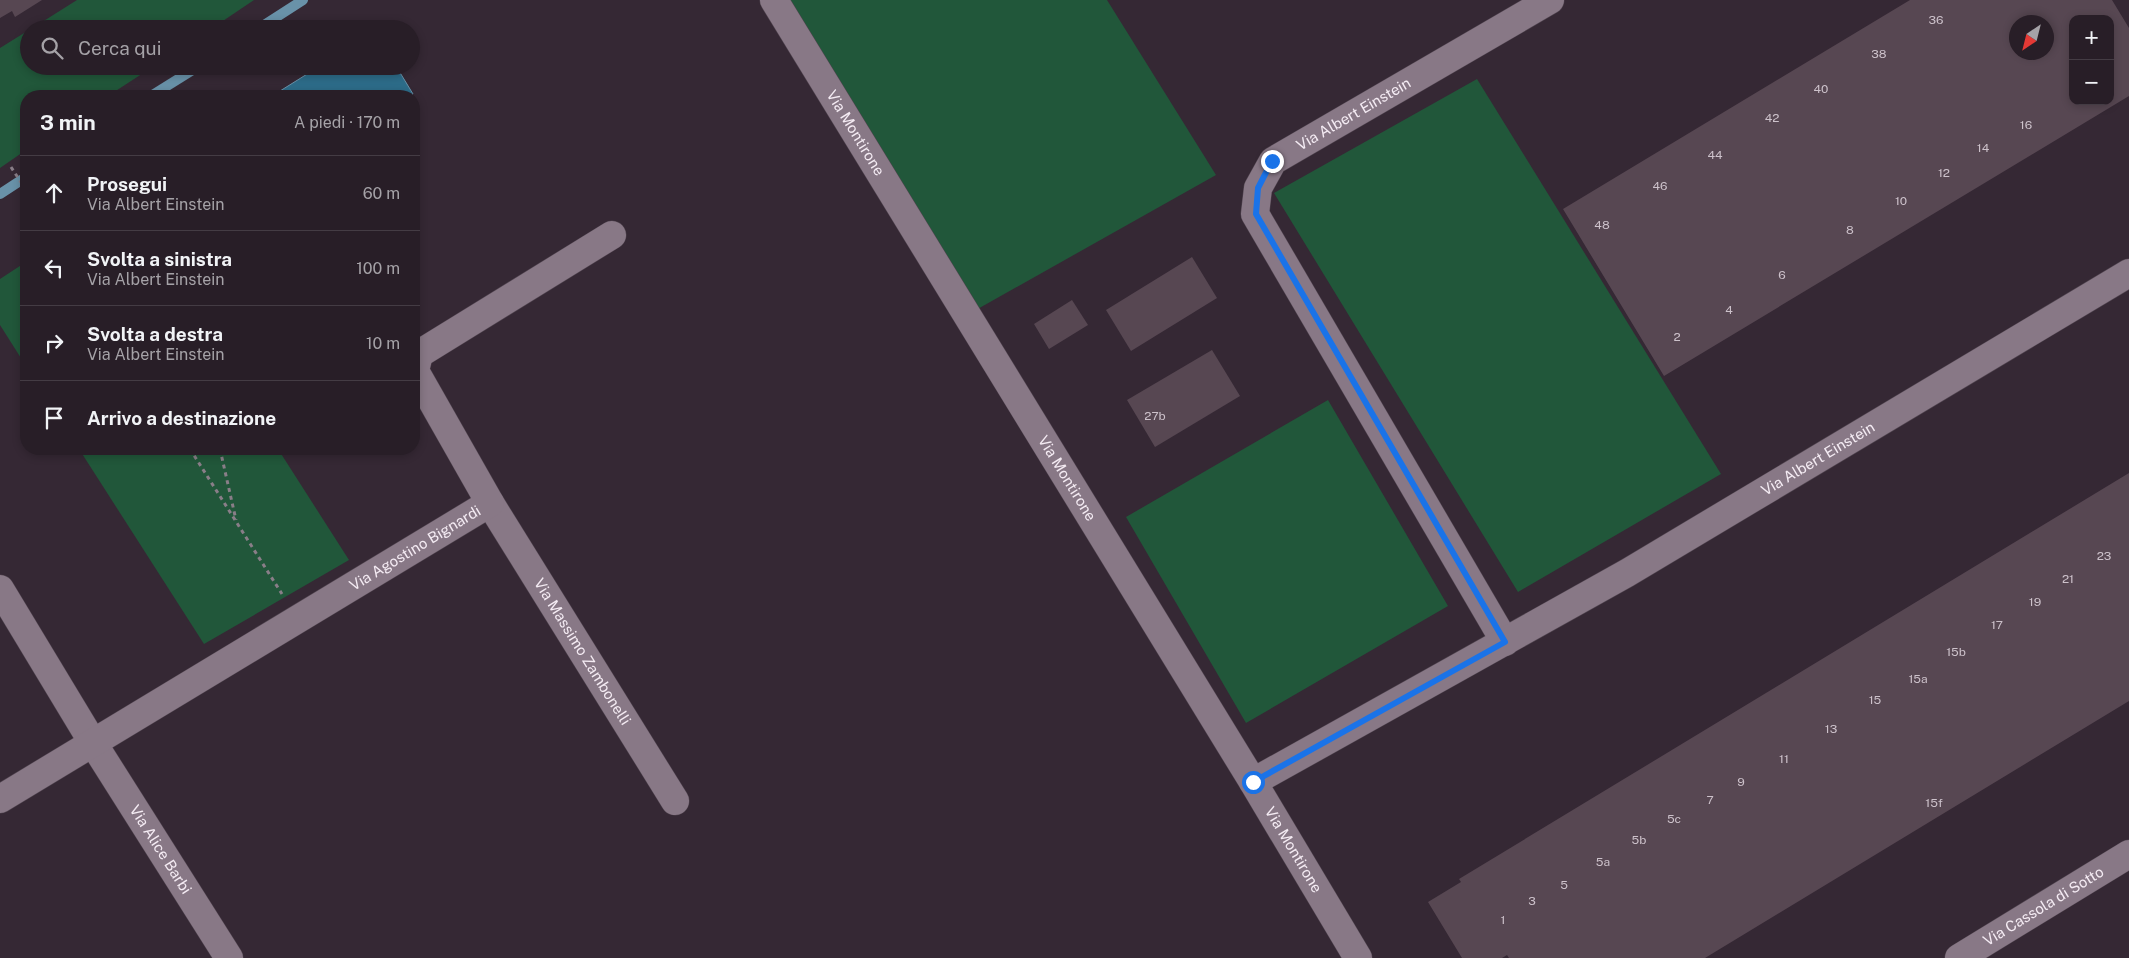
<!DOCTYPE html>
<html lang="it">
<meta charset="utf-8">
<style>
:root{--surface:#281e27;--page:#30272f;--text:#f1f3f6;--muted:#a5a2a7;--line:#443c44}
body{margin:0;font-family:"Public Sans",sans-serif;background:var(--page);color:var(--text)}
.controls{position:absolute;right:15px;top:15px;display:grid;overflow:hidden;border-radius:10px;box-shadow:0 2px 8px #0003}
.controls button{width:45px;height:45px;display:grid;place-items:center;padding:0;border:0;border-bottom:1px solid var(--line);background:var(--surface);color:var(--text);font:25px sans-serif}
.compass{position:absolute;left:2009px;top:15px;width:45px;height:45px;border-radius:50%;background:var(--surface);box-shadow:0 2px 8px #0003;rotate:215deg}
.stop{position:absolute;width:15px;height:15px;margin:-11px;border:4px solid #1a73e8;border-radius:50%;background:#fff}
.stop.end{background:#1a73e8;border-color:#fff;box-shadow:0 1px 5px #0008}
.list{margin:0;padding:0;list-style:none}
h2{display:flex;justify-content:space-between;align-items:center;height:65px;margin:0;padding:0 20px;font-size:21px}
h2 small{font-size:16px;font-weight:400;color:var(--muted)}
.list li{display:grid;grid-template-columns:32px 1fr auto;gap:15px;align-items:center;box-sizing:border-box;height:75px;padding:0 20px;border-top:1px solid var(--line)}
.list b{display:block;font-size:19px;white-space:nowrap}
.list p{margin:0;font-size:16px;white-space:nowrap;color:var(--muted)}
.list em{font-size:16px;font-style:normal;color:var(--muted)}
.icon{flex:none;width:28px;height:28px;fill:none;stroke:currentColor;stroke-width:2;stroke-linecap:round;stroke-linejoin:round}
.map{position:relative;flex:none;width:2129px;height:958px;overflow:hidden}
.search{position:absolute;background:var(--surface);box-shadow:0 2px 8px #0003;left:20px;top:20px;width:400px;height:55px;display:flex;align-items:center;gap:12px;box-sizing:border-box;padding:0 18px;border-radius:28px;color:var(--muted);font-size:19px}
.panel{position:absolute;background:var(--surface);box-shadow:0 2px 8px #0003;left:20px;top:90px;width:400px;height:365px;border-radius:20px}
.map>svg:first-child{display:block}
.green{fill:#21573a}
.water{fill:#2d6c89;stroke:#6992a9}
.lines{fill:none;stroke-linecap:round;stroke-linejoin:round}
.stream{stroke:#6992a9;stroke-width:10}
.building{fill:#574752;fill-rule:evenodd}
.minor-casing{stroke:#514550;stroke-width:29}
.tertiary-casing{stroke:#514550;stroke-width:29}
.path{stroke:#897e88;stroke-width:3;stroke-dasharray:4 4;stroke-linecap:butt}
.minor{stroke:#887886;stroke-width:28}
.tertiary{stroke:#887886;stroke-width:28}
.route{stroke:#1a73e8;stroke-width:6}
.labels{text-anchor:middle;stroke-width:4;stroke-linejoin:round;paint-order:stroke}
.number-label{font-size:12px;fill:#cdc2cb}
.street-label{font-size:15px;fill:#f4ebf3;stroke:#2b1f2a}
</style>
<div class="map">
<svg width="2129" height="958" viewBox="0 0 2129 958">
<rect width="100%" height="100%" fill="#352834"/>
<!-- green -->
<g class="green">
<path d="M 77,0 L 254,0 L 211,29 L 31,29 Z"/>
<path d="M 774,0 L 1107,0 L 1216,175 L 967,315 Z"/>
<path d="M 29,30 L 29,66 L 154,66 L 108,96 L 26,96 L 26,150 L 0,168 L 0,48 Z"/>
<path d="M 1477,79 L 1721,474 L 1518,592 L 1274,193 Z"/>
<path d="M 26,262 L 26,366 L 0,325 L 0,279 Z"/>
<path d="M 1328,400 L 1448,606 L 1246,723 L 1126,517 Z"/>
<path d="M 79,449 L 278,449 L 349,560 L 204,644 Z"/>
</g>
<!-- water -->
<path class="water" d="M 320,66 L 396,66 L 413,94 L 408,96 L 272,96 Z"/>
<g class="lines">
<!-- stream -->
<g class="stream">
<path d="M 258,29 L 303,0"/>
<path d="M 151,96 L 199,66"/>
<path d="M 0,194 L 26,177"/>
</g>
</g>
<!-- building -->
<g class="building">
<path d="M 0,0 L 42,0 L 15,17 L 12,11 L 0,18 Z"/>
<path d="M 1910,0 L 2112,0 L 2129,28 L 2129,96 L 1664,376 L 1563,209 ZM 2073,19 L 2110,19 L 2110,101 L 2073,101 ZM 2016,22 L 2046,22 L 2046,52 L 2016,52 Z"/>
<path d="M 1192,257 L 1217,298 L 1131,351 L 1106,310 Z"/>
<path d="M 1072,300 L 1088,325 L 1049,349 L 1034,324 Z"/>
<path d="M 1212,350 L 1240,396 L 1155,447 L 1127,400 Z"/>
<path d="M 2129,473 L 2129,701 L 1705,958 L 1509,958 L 1507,955 L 1502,958 L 1462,958 L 1428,902 L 1461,882 L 1459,879 Z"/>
</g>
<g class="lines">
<defs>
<g id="minor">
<path id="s1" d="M 490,503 L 675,801"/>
<path id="s2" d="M 0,589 L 93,743 L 229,958"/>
<path id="s3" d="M 1505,642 L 1255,214 L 1258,188 L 1273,161 L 1550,0"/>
<path id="s4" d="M 1253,782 L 1627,573 L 2129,273"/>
<path id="s5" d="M 0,799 L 490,503 L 415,371 L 419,354 L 612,235"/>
<path id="s6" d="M 1959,958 L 2129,854"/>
</g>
<g id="tertiary">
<path id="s7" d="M 774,0 L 1253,782 L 1358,958"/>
</g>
</defs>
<!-- minor casing -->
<use href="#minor" class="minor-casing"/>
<!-- tertiary casing -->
<use href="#tertiary" class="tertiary-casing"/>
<!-- path -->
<g class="path">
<path d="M 11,167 L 26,190"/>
<path d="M 190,449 L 282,594"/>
<path d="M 220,449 L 236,520"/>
</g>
<!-- minor -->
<use href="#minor" class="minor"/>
<!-- tertiary -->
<use href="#tertiary" class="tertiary"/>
</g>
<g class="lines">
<!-- route -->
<path class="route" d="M 1253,782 L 1505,642 L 1256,214 L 1258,188 L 1272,161"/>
</g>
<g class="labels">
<!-- number labels -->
<g class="number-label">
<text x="1936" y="24">36</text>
<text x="1879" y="58">38</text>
<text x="1821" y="93">40</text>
<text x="1772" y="122">42</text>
<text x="2026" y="129">16</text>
<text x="1983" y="152">14</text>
<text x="1715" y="159">44</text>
<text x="1944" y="177">12</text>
<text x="1660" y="190">46</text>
<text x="1901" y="205">10</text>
<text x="1602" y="229">48</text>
<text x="1850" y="234">8</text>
<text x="1782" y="279">6</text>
<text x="1729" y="314">4</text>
<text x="1677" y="341">2</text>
<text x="1155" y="420">27b</text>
<text x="2104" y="560">23</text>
<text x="2068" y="583">21</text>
<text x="2035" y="606">19</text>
<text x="1997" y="629">17</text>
<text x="1956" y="656">15b</text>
<text x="1918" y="683">15a</text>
<text x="1875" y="704">15</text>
<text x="1831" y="733">13</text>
<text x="1784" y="763">11</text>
<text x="1741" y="786">9</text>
<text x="1710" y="804">7</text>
<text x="1934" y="807">15f</text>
<text x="1674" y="823">5c</text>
<text x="1639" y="844">5b</text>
<text x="1603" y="866">5a</text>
<text x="1564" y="889">5</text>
<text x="1532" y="905">3</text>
<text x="1503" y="924">1</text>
</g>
<!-- street labels -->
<g class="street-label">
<text dy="5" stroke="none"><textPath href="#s3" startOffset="646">Via Albert Einstein</textPath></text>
<text dy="5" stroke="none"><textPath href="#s7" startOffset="156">Via Montirone</textPath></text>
<text dy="5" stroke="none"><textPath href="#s4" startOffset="651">Via Albert Einstein</textPath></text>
<text dy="5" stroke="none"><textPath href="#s7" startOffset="561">Via Montirone</textPath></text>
<text dy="5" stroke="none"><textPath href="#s5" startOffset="485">Via Agostino Bignardi</textPath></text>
<text dy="5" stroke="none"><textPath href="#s1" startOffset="175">Via Massimo Zambonelli</textPath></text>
<text dy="5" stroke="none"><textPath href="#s2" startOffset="306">Via Alice Barbi</textPath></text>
<text dy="5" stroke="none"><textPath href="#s7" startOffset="996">Via Montirone</textPath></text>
<text dy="5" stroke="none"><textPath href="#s6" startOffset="99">Via Cassola di Sotto</textPath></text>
</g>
</g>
</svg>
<div class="controls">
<button>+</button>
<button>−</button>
</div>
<svg class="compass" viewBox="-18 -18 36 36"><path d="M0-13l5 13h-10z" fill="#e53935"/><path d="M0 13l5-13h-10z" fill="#a5a2a7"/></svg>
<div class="stop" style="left:1253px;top:782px"></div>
<div class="stop end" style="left:1272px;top:161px"></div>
<div class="search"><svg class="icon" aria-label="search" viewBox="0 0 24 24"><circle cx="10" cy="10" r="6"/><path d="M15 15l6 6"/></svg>Cerca qui</div>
<section class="panel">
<h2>3 min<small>A piedi · 170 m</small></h2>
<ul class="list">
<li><svg class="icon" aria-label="ahead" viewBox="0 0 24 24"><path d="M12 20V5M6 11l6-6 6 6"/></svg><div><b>Prosegui</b><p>Via Albert Einstein</p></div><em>60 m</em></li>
<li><svg class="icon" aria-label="left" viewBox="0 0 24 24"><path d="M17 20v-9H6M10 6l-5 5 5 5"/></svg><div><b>Svolta a sinistra</b><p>Via Albert Einstein</p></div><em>100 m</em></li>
<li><svg class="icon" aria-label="right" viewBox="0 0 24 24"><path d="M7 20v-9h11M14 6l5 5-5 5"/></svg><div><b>Svolta a destra</b><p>Via Albert Einstein</p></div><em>10 m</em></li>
<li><svg class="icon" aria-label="arrive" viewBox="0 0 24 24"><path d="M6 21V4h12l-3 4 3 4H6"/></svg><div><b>Arrivo a destinazione</b></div></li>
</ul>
</section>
</div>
